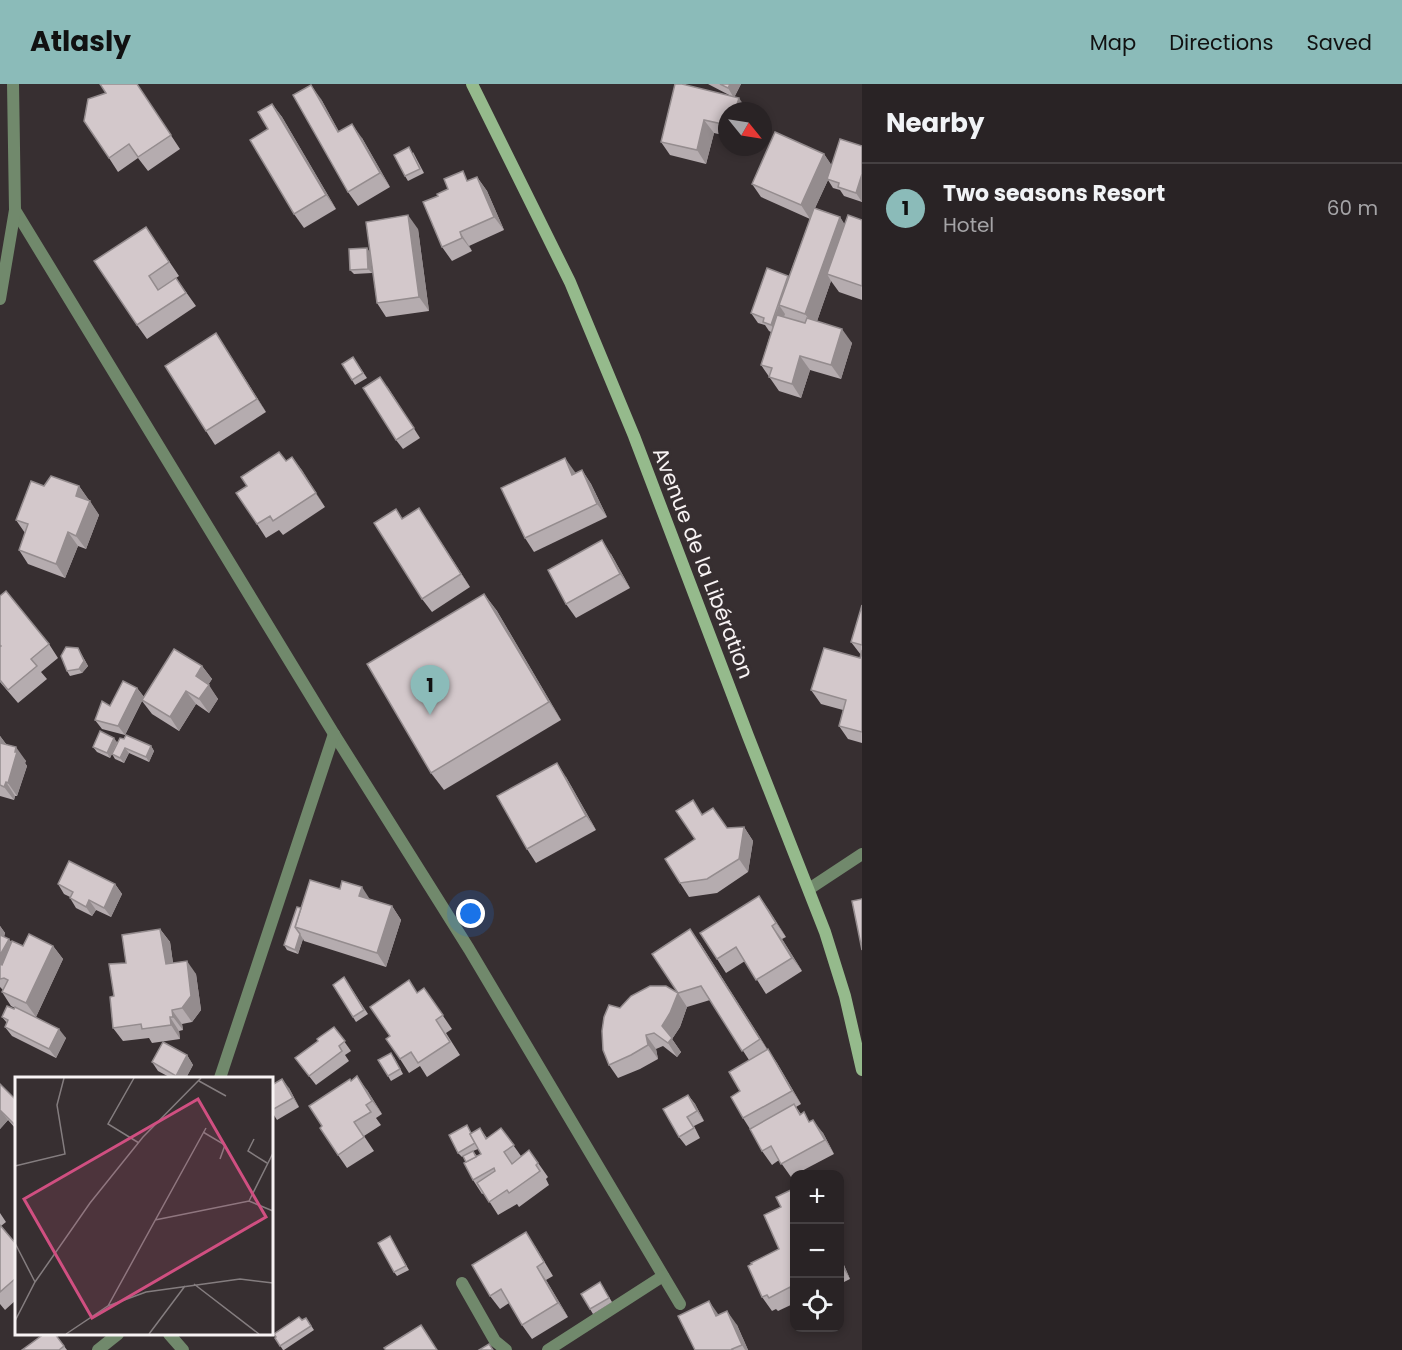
<!DOCTYPE html>
<meta charset="utf-8">
<style>
:root{--surface:#292325;--page:#352f32;--text:#f1f3f6;--muted:#a5a4a7;--line:#454042;--accent:#8bbbb9}
body{margin:0;font-family:Poppins,sans-serif;background:var(--page);color:var(--text)}
.controls{position:absolute;right:18px;bottom:18px;display:grid;overflow:hidden;border-radius:12px;box-shadow:0 3px 9px #0003}
.controls button{width:54px;height:54px;display:grid;place-items:center;padding:0;border:0;border-bottom:2px solid var(--line);background:var(--surface);color:var(--text);font:30px sans-serif}
.compass{position:absolute;left:718px;top:18px;width:54px;height:54px;border-radius:50%;background:var(--surface);box-shadow:0 3px 9px #0003;rotate:120deg}
.you{position:absolute;left:471px;top:830px;width:21px;height:21px;margin:-15px;border:4px solid #fff;border-radius:50%;background:#1a73e8;box-shadow:0 0 0 9px #1a73e833}
.badge{display:grid;place-items:center;width:39px;height:39px;border-radius:50%;background:var(--accent);color:#111;font-size:20px;font-weight:700}
.pin{position:absolute;translate:-50% -50px;filter:drop-shadow(0 2px 3px #0008)}
.pin::after{content:'';position:absolute;top:32px;width:21px;height:18px;background:inherit;clip-path:polygon(0 0,100% 0,50% 100%)}
.list{margin:0;padding:0;list-style:none}
h2{display:flex;justify-content:space-between;align-items:center;height:78px;margin:0;padding:0 24px;font-size:26px}
h2 small{font-size:20px;font-weight:400;color:var(--muted)}
.list li{display:grid;grid-template-columns:39px 1fr auto;gap:18px;align-items:center;box-sizing:border-box;height:90px;padding:0 24px;border-top:2px solid var(--line)}
.list b{display:block;font-size:22px;white-space:nowrap}
.list p{margin:0;font-size:20px;white-space:nowrap;color:var(--muted)}
.list em{font-size:20px;font-style:normal;color:var(--muted)}
.icon{flex:none;width:33px;height:33px;fill:none;stroke:currentColor;stroke-width:2;stroke-linecap:round;stroke-linejoin:round}
.map{position:relative;flex:none;width:862px;height:1266px;overflow:hidden}
header{display:flex;align-items:center;gap:36px;box-sizing:border-box;height:84px;padding:0 30px;background:var(--accent);color:#111}
header strong{font-size:28px}
nav{display:flex;gap:33px;margin-inline-start:auto;font-size:21px}
main{display:flex}
aside{flex:1;background:var(--surface)}
.map>svg:first-child{display:block}
.lines{fill:none;stroke-linecap:round;stroke-linejoin:round}
.street{stroke:#71896c;stroke-width:12}
.secondary{stroke:#95ba8c;stroke-width:12}
.wall{fill:#b5acaf;fill-rule:evenodd}
.shaded-wall{fill:#948c8e}
.building{fill:#d3c8cb;stroke:#948c8e;stroke-width:1.5}
.labels{text-anchor:middle;stroke-width:6;stroke-linejoin:round;paint-order:stroke}
.street-label{font-size:21px;fill:#f8f3f4;stroke:#372f31}
.inset-road{fill:none;stroke:#847d7f;stroke-width:1.5}
.view{fill:#d04f81;fill-opacity:0.15;stroke:#d04f81;stroke-width:3}
.inset-edge{fill:none;stroke:#f8f3f4;stroke-width:3}
</style>
<header>
<strong>Atlasly</strong>
<nav><a>Map</a><a>Directions</a><a>Saved</a></nav>
</header>
<main>
<div class="map">
<svg width="862" height="1266" viewBox="0 0 862 1266">
<rect width="100%" height="100%" fill="#372f31"/>
<g class="lines">
<!-- street -->
<g class="street">
<path d="M 15,126 L 334,650 L 469,865 L 680,1220"/>
<path d="M 0,215 L 15,126 L 13,0"/>
<path d="M 809,805 L 862,770"/>
<path d="M 220,994 L 334,650"/>
<path d="M 462,1199 L 495,1257 L 506,1266"/>
<path d="M 169,1250 L 183,1266"/>
<path d="M 98,1266 L 118,1250"/>
<path d="M 548,1266 L 663,1192"/>
</g>
<!-- secondary -->
<path class="secondary" d="M 472,0 L 570,198 L 634,352 L 748,652 L 825,848 L 845,912 L 862,986"/>
</g>
<!-- wall -->
<g class="wall">
<path d="M 137,0 L 180,65 L 148,87 L 138,74 L 118,88 L 109,74 Z"/>
<path d="M 708,0 L 741,0 L 727,27 L 727,52 L 714,49 L 706,80 L 670,71 L 661,58 L 731,12 Z"/>
<path d="M 321,15 L 339,48 L 362,54 L 390,103 L 358,122 L 348,108 Z"/>
<path d="M 272,20 L 282,33 L 336,125 L 304,144 L 294,130 L 268,45 Z"/>
<path d="M 862,62 L 862,118 L 844,112 L 840,106 L 833,104 L 828,96 L 815,124 L 840,133 L 844,140 L 862,136 L 862,216 L 839,208 L 831,197 L 817,237 L 852,259 L 841,295 L 810,286 L 801,314 L 779,307 L 761,281 L 771,248 L 769,247 L 765,241 L 758,239 L 751,229 L 789,192 L 810,135 L 761,113 L 752,100 L 824,70 L 831,81 Z"/>
<path d="M 413,68 L 424,89 L 408,97 L 405,92 Z"/>
<path d="M 477,93 L 487,107 L 504,146 L 469,162 L 472,167 L 452,177 L 442,163 L 438,112 Z"/>
<path d="M 146,143 L 179,192 L 158,206 L 176,194 L 196,222 L 147,255 L 137,241 Z"/>
<path d="M 418,145 L 429,227 L 386,233 L 377,219 L 371,175 L 372,189 L 354,190 L 350,186 L 370,168 Z"/>
<path d="M 216,249 L 266,328 L 215,361 L 206,347 Z"/>
<path d="M 353,273 L 367,294 L 355,301 L 342,280 Z"/>
<path d="M 387,302 L 420,354 L 403,365 L 396,356 Z"/>
<path d="M 292,373 L 325,423 L 283,451 L 279,446 L 266,454 L 257,440 L 286,377 Z"/>
<path d="M 582,386 L 591,400 L 607,433 L 534,468 L 525,454 L 575,389 Z"/>
<path d="M 79,402 L 99,431 L 86,465 L 78,462 L 65,494 L 28,480 L 19,466 L 25,449 L 16,436 Z"/>
<path d="M 396,425 L 402,434 L 428,438 L 470,503 L 432,528 L 422,515 Z"/>
<path d="M 611,470 L 630,504 L 576,534 L 566,520 Z"/>
<path d="M 484,510 L 497,527 L 561,636 L 444,706 L 431,689 Z"/>
<path d="M 862,521 L 862,659 L 848,655 L 839,642 L 843,626 L 821,620 L 811,606 L 860,574 L 861,571 L 851,558 Z"/>
<path d="M 49,560 L 58,574 L 41,588 L 47,595 L 18,619 L 0,598 L 0,563 Z"/>
<path d="M 78,564 L 88,582 L 82,589 L 70,592 L 67,587 Z"/>
<path d="M 202,582 L 212,595 L 208,601 L 218,615 L 209,629 L 196,620 L 179,647 L 152,630 L 142,617 L 125,651 L 102,645 L 95,636 L 110,622 L 137,604 L 144,613 Z"/>
<path d="M 0,652 L 6,660 L 26,677 L 25,679 L 27,682 L 17,712 L 15,712 L 14,716 L 0,712 Z"/>
<path d="M 124,655 L 151,662 L 154,667 L 149,678 L 129,669 L 124,679 L 115,675 L 112,670 L 110,674 L 97,668 L 93,663 L 117,658 Z"/>
<path d="M 566,693 L 596,746 L 536,779 L 527,765 Z"/>
<path d="M 703,731 L 727,744 L 744,743 L 753,757 L 748,788 L 717,809 L 689,813 L 680,799 Z"/>
<path d="M 58,800 L 115,800 L 122,810 L 111,833 L 96,826 L 92,832 L 76,824 L 70,814 L 70,813 L 64,810 Z"/>
<path d="M 759,812 L 786,853 L 782,855 L 802,887 L 766,910 L 745,877 L 726,889 L 717,875 Z"/>
<path d="M 370,815 L 392,822 L 401,836 L 386,883 L 304,857 L 303,855 L 298,870 L 287,866 L 284,861 L 301,824 Z"/>
<path d="M 0,842 L 5,849 L 4,853 L 12,858 L 23,862 L 53,862 L 63,875 L 36,933 L 66,954 L 56,974 L 12,952 L 5,943 L 7,939 L 2,933 L 15,924 L 11,922 L 2,908 L 3,906 L 0,903 Z"/>
<path d="M 160,845 L 170,858 L 173,879 L 196,890 L 201,926 L 192,938 L 182,940 L 183,946 L 179,947 L 180,955 L 152,959 L 149,954 L 123,957 L 113,944 L 114,912 L 126,879 Z"/>
<path d="M 700,859 L 767,965 L 777,979 L 801,1020 L 796,1023 L 801,1030 L 823,1049 L 834,1070 L 796,1090 L 795,1090 L 795,1091 L 791,1093 L 779,1076 L 772,1081 L 762,1067 L 750,1045 L 743,1034 L 740,1007 L 749,976 L 710,916 L 687,923 L 680,943 L 672,955 L 681,968 L 677,973 L 663,962 L 656,965 L 658,975 L 640,985 L 618,994 L 609,981 L 620,924 L 678,909 Z"/>
<path d="M 344,893 L 368,930 L 356,938 L 333,901 Z"/>
<path d="M 424,904 L 452,945 L 446,949 L 460,971 L 427,993 L 420,982 L 409,989 L 400,975 L 390,952 L 418,909 Z"/>
<path d="M 334,943 L 351,967 L 345,971 L 349,977 L 316,1001 L 295,974 L 318,957 Z"/>
<path d="M 187,971 L 193,981 L 186,994 L 171,994 L 158,987 L 152,978 Z"/>
<path d="M 394,973 L 403,990 L 391,997 L 388,992 Z"/>
<path d="M 351,996 L 367,1006 L 382,1030 L 376,1034 L 381,1041 L 364,1052 L 374,1067 L 347,1084 L 338,1071 L 322,1042 Z"/>
<path d="M 0,1000 L 16,1016 L 16,1045 L 8,1036 L 0,1045 Z"/>
<path d="M 272,1001 L 289,1004 L 299,1023 L 277,1036 L 272,1028 Z"/>
<path d="M 688,1011 L 695,1020 L 704,1037 L 694,1042 L 700,1054 L 686,1062 L 679,1053 Z"/>
<path d="M 480,1044 L 487,1054 L 501,1044 L 521,1072 L 529,1066 L 548,1093 L 546,1095 L 549,1101 L 519,1123 L 517,1120 L 498,1131 L 484,1109 L 482,1110 L 473,1096 L 466,1078 L 463,1072 L 462,1073 L 458,1069 L 472,1049 ZM 478,1065 L 481,1070 L 477,1072 L 473,1067 Z"/>
<path d="M 795,1104 L 795,1219 L 778,1227 L 776,1225 L 772,1227 L 762,1213 L 779,1165 L 781,1123 Z"/>
<path d="M 0,1129 L 6,1138 L 1,1142 L 16,1160 L 16,1216 L 5,1226 L 0,1220 Z"/>
<path d="M 390,1152 L 409,1186 L 397,1192 L 394,1188 Z"/>
<path d="M 535,1162 L 553,1192 L 546,1196 L 568,1233 L 532,1255 L 522,1241 L 509,1219 L 500,1225 L 490,1212 Z"/>
<path d="M 840,1172 L 850,1195 L 840,1200 Z"/>
<path d="M 600,1198 L 612,1218 L 593,1230 L 590,1225 Z"/>
<path d="M 718,1231 L 737,1241 L 748,1266 L 695,1266 Z"/>
<path d="M 306,1234 L 314,1246 L 284,1266 L 283,1266 L 275,1254 Z"/>
<path d="M 55,1250 L 67,1266 L 22,1266 Z"/>
</g>
<!-- shaded-wall -->
<g class="shaded-wall">
<path d="M 730,0 L 741,0 L 734,14 L 728,4 Z"/>
<path d="M 311,1 L 321,15 L 347,62 L 338,48 Z"/>
<path d="M 739,14 L 748,27 L 735,27 Z"/>
<path d="M 272,20 L 282,33 L 336,125 L 326,111 Z"/>
<path d="M 704,36 L 714,49 L 706,80 L 697,66 Z"/>
<path d="M 352,40 L 362,54 L 390,103 L 380,89 Z"/>
<path d="M 824,70 L 833,83 L 827,95 L 828,96 L 810,135 L 801,121 Z"/>
<path d="M 862,90 L 862,118 L 856,109 Z"/>
<path d="M 477,93 L 487,107 L 504,146 L 494,133 Z"/>
<path d="M 408,131 L 418,145 L 429,227 L 419,213 Z"/>
<path d="M 840,133 L 849,147 L 827,190 L 831,197 L 815,243 L 805,230 Z"/>
<path d="M 460,148 L 469,162 L 472,167 L 462,154 Z"/>
<path d="M 367,164 L 370,168 L 372,189 L 368,185 Z"/>
<path d="M 779,221 L 785,230 L 778,251 L 771,241 Z"/>
<path d="M 842,245 L 852,259 L 841,295 L 831,281 Z"/>
<path d="M 216,249 L 225,263 L 266,328 L 257,315 Z"/>
<path d="M 800,272 L 810,286 L 801,314 L 792,300 Z"/>
<path d="M 292,373 L 302,386 L 325,423 L 316,409 Z"/>
<path d="M 565,374 L 575,388 L 582,404 L 572,391 Z"/>
<path d="M 582,386 L 591,400 L 607,433 L 597,420 Z"/>
<path d="M 79,402 L 89,416 L 85,426 L 76,412 Z"/>
<path d="M 90,417 L 99,431 L 86,465 L 76,452 Z"/>
<path d="M 419,424 L 428,438 L 470,503 L 461,490 Z"/>
<path d="M 68,448 L 78,462 L 65,494 L 56,480 Z"/>
<path d="M 602,456 L 611,470 L 630,504 L 620,490 Z"/>
<path d="M 484,510 L 497,527 L 561,636 L 549,618 Z"/>
<path d="M 78,564 L 88,582 L 82,589 L 79,585 Z"/>
<path d="M 202,582 L 212,595 L 205,606 L 196,592 Z"/>
<path d="M 209,601 L 218,615 L 209,629 L 199,615 Z"/>
<path d="M 137,604 L 144,613 L 125,651 L 118,642 Z"/>
<path d="M 186,607 L 196,620 L 179,647 L 170,633 Z"/>
<path d="M 0,652 L 6,660 L 3,671 L 0,666 Z"/>
<path d="M 114,654 L 117,658 L 110,674 L 107,669 Z"/>
<path d="M 151,662 L 154,667 L 149,678 L 146,673 Z"/>
<path d="M 16,663 L 26,677 L 25,679 L 27,682 L 17,712 L 8,699 Z"/>
<path d="M 125,664 L 129,669 L 124,679 L 120,674 Z"/>
<path d="M 557,679 L 566,693 L 596,746 L 586,732 Z"/>
<path d="M 6,698 L 15,712 L 14,716 L 4,703 Z"/>
<path d="M 744,743 L 753,757 L 748,788 L 739,775 Z"/>
<path d="M 115,800 L 122,810 L 111,833 L 104,824 Z"/>
<path d="M 362,803 L 371,817 L 359,812 Z"/>
<path d="M 759,812 L 769,826 L 786,853 L 776,839 Z"/>
<path d="M 89,816 L 96,826 L 92,832 L 86,823 Z"/>
<path d="M 392,822 L 401,836 L 386,883 L 377,869 Z"/>
<path d="M 0,842 L 5,849 L 1,862 L 0,861 Z"/>
<path d="M 772,842 L 782,855 L 802,887 L 792,874 Z"/>
<path d="M 160,845 L 170,858 L 175,893 L 166,880 Z"/>
<path d="M 690,845 L 700,859 L 770,969 L 760,955 Z"/>
<path d="M 300,850 L 303,855 L 298,870 L 295,866 Z"/>
<path d="M 9,855 L 19,868 L 0,884 L 0,871 Z"/>
<path d="M 53,862 L 63,875 L 36,933 L 26,919 Z"/>
<path d="M 187,877 L 196,890 L 201,926 L 192,938 L 182,924 Z"/>
<path d="M 678,909 L 687,923 L 680,943 L 672,955 L 681,968 L 677,973 L 668,959 L 662,942 Z"/>
<path d="M 172,926 L 182,940 L 183,946 L 173,933 Z"/>
<path d="M 170,933 L 179,947 L 180,955 L 171,941 Z"/>
<path d="M 59,945 L 66,954 L 56,974 L 49,965 Z"/>
<path d="M 646,951 L 656,965 L 658,975 L 648,961 Z"/>
<path d="M 768,965 L 777,979 L 801,1020 L 792,1007 Z"/>
<path d="M 187,971 L 193,981 L 186,994 L 178,994 L 176,992 Z"/>
<path d="M 357,992 L 367,1006 L 382,1030 L 372,1017 Z"/>
<path d="M 282,995 L 289,1004 L 299,1023 L 293,1014 Z"/>
<path d="M 688,1011 L 695,1020 L 704,1037 L 697,1027 Z"/>
<path d="M 1,1027 L 8,1036 L 0,1045 L 0,1028 Z"/>
<path d="M 813,1036 L 823,1049 L 834,1070 L 825,1056 Z"/>
<path d="M 840,1172 L 850,1195 L 841,1181 L 840,1179 Z"/>
<path d="M 537,1183 L 546,1196 L 568,1233 L 558,1219 Z"/>
<path d="M 709,1217 L 718,1230 L 725,1246 L 716,1232 Z"/>
<path d="M 727,1227 L 737,1241 L 748,1266 L 745,1266 L 742,1261 Z"/>
</g>
<!-- building -->
<g class="building">
<path d="M 100,0 L 137,0 L 171,51 L 138,73 L 129,60 L 109,74 L 84,37 L 88,15 L 106,9 Z"/>
<path d="M 675,0 L 682,0 L 739,14 L 735,27 L 727,27 L 727,41 L 704,36 L 697,66 L 661,58 Z"/>
<path d="M 720,0 L 730,0 L 728,4 Z"/>
<path d="M 311,1 L 338,48 L 352,40 L 380,89 L 348,108 L 293,11 Z"/>
<path d="M 272,20 L 326,111 L 294,130 L 250,56 L 268,45 L 258,28 Z"/>
<path d="M 775,48 L 824,70 L 801,121 L 752,100 Z"/>
<path d="M 840,55 L 862,62 L 862,90 L 856,109 L 838,103 L 839,99 L 827,95 Z"/>
<path d="M 409,63 L 420,85 L 405,92 L 394,71 Z"/>
<path d="M 463,87 L 467,97 L 477,93 L 494,133 L 460,148 L 462,154 L 442,163 L 423,118 L 438,112 L 437,110 L 448,105 L 444,95 Z"/>
<path d="M 814,124 L 840,133 L 805,230 L 779,221 Z"/>
<path d="M 408,131 L 419,213 L 377,219 L 366,138 Z"/>
<path d="M 848,131 L 862,136 L 862,202 L 827,190 Z"/>
<path d="M 146,143 L 169,178 L 149,192 L 158,206 L 176,194 L 186,209 L 137,241 L 94,177 Z"/>
<path d="M 367,164 L 368,185 L 350,186 L 349,165 Z"/>
<path d="M 767,184 L 788,192 L 771,241 L 763,238 L 764,234 L 751,229 Z"/>
<path d="M 777,231 L 805,239 L 807,234 L 842,245 L 831,281 L 800,272 L 792,300 L 769,293 L 772,284 L 761,281 Z"/>
<path d="M 216,249 L 257,315 L 206,347 L 165,282 Z"/>
<path d="M 353,273 L 363,289 L 352,296 L 342,280 Z"/>
<path d="M 380,293 L 414,344 L 396,356 L 363,304 Z"/>
<path d="M 279,368 L 286,377 L 292,373 L 316,409 L 273,437 L 270,432 L 257,440 L 236,409 L 247,402 L 241,393 Z"/>
<path d="M 565,374 L 572,391 L 582,386 L 597,420 L 525,454 L 501,404 Z"/>
<path d="M 51,392 L 79,402 L 76,412 L 90,417 L 76,452 L 68,448 L 56,480 L 19,466 L 28,440 L 16,436 L 31,397 L 44,402 Z"/>
<path d="M 419,424 L 461,490 L 422,515 L 374,439 L 396,425 L 402,435 Z"/>
<path d="M 602,456 L 620,490 L 566,520 L 548,486 Z"/>
<path d="M 6,507 L 49,560 L 31,575 L 37,582 L 8,606 L 0,596 L 0,563 L 1,562 L 0,561 L 0,512 Z"/>
<path d="M 484,510 L 549,618 L 431,689 L 367,580 Z"/>
<path d="M 862,521 L 862,561 L 851,558 Z"/>
<path d="M 66,563 L 78,564 L 84,577 L 79,585 L 67,587 L 61,572 Z"/>
<path d="M 824,564 L 860,574 L 862,566 L 862,648 L 839,642 L 846,616 L 811,606 Z"/>
<path d="M 174,565 L 202,582 L 196,592 L 209,601 L 199,615 L 186,607 L 170,633 L 142,616 Z"/>
<path d="M 123,597 L 137,604 L 118,642 L 95,636 L 102,617 L 110,622 Z"/>
<path d="M 100,647 L 114,654 L 107,669 L 93,663 Z"/>
<path d="M 126,651 L 151,662 L 146,673 L 125,664 L 120,674 L 112,670 L 120,654 L 124,655 Z"/>
<path d="M 0,659 L 16,663 L 15,668 L 17,668 L 8,699 L 6,698 L 4,703 L 0,701 Z"/>
<path d="M 557,679 L 586,732 L 527,765 L 497,712 Z"/>
<path d="M 693,716 L 702,731 L 713,724 L 727,744 L 744,743 L 739,775 L 707,795 L 680,799 L 665,775 L 695,755 L 676,727 Z"/>
<path d="M 69,777 L 115,800 L 104,824 L 89,816 L 86,823 L 70,814 L 73,808 L 58,800 Z"/>
<path d="M 310,796 L 340,805 L 342,797 L 362,803 L 359,812 L 392,822 L 377,869 L 295,843 Z"/>
<path d="M 759,812 L 776,839 L 772,842 L 792,874 L 756,896 L 736,863 L 717,875 L 700,849 Z"/>
<path d="M 862,815 L 862,866 L 852,817 Z"/>
<path d="M 297,823 L 301,824 L 295,843 L 300,850 L 295,866 L 284,861 Z"/>
<path d="M 160,845 L 166,880 L 187,877 L 191,912 L 182,924 L 172,926 L 173,933 L 170,933 L 171,941 L 142,945 L 141,940 L 113,944 L 110,913 L 114,912 L 109,880 L 126,879 L 122,851 Z"/>
<path d="M 690,845 L 760,955 L 742,967 L 701,902 L 678,909 L 652,870 Z"/>
<path d="M 29,850 L 53,862 L 26,919 L 2,908 L 8,896 L 4,894 L 0,895 L 0,880 L 2,881 L 12,857 L 23,862 Z"/>
<path d="M 0,851 L 9,855 L 0,871 Z"/>
<path d="M 344,893 L 364,926 L 353,933 L 333,901 Z"/>
<path d="M 409,896 L 417,909 L 424,904 L 443,931 L 436,936 L 450,958 L 418,979 L 411,968 L 400,975 L 386,955 L 390,952 L 370,923 Z"/>
<path d="M 650,902 L 666,902 L 678,909 L 670,929 L 662,942 L 672,954 L 668,959 L 654,949 L 646,951 L 648,961 L 631,971 L 609,981 L 603,966 L 602,947 L 604,933 L 609,921 L 620,924 L 631,912 Z"/>
<path d="M 7,922 L 14,925 L 15,923 L 59,945 L 49,965 L 5,943 L 8,936 L 2,933 Z"/>
<path d="M 334,943 L 345,957 L 339,962 L 342,967 L 309,992 L 295,974 L 318,957 L 317,955 Z"/>
<path d="M 163,958 L 187,971 L 176,992 L 152,978 Z"/>
<path d="M 768,965 L 792,1007 L 743,1034 L 731,1013 L 740,1007 L 729,988 Z"/>
<path d="M 391,969 L 400,985 L 388,992 L 378,976 Z"/>
<path d="M 357,992 L 372,1017 L 366,1021 L 371,1028 L 354,1038 L 364,1053 L 338,1071 L 320,1044 L 322,1042 L 309,1022 L 350,995 L 351,997 Z"/>
<path d="M 282,995 L 293,1014 L 272,1026 L 272,1001 Z"/>
<path d="M 0,1000 L 16,1016 L 16,1042 L 1,1027 L 0,1028 Z"/>
<path d="M 688,1011 L 697,1027 L 687,1033 L 694,1044 L 679,1053 L 663,1025 Z"/>
<path d="M 794,1020 L 800,1031 L 804,1028 L 809,1038 L 813,1036 L 825,1056 L 781,1080 L 771,1062 L 762,1067 L 750,1045 Z"/>
<path d="M 467,1041 L 471,1049 L 470,1050 L 475,1059 L 458,1069 L 449,1051 Z"/>
<path d="M 480,1044 L 486,1055 L 501,1044 L 514,1061 L 504,1068 L 512,1080 L 529,1066 L 538,1079 L 536,1081 L 540,1087 L 509,1109 L 507,1106 L 489,1118 L 477,1099 L 495,1087 L 494,1084 L 473,1096 L 464,1079 L 481,1070 L 470,1050 Z"/>
<path d="M 473,1067 L 476,1073 L 466,1078 L 463,1072 Z"/>
<path d="M 795,1104 L 795,1208 L 792,1209 L 790,1203 L 769,1214 L 767,1211 L 762,1213 L 748,1182 L 752,1180 L 751,1179 L 779,1165 L 764,1131 L 781,1123 L 776,1113 Z"/>
<path d="M 0,1141 L 16,1160 L 16,1194 L 0,1208 Z"/>
<path d="M 526,1148 L 544,1178 L 537,1183 L 558,1219 L 522,1241 L 501,1205 L 490,1212 L 472,1181 Z"/>
<path d="M 390,1152 L 406,1182 L 394,1188 L 378,1159 Z"/>
<path d="M 600,1198 L 609,1214 L 590,1225 L 581,1210 Z"/>
<path d="M 709,1217 L 716,1232 L 727,1227 L 742,1261 L 732,1265 L 733,1266 L 695,1266 L 678,1232 Z"/>
<path d="M 299,1233 L 302,1236 L 306,1234 L 311,1242 L 280,1262 L 275,1254 L 276,1253 L 274,1250 Z"/>
<path d="M 421,1241 L 437,1266 L 386,1266 L 384,1264 Z"/>
<path d="M 44,1250 L 55,1250 L 64,1262 L 59,1266 L 22,1266 Z"/>
<path d="M 489,1260 L 493,1266 L 479,1266 Z"/>
</g>
<g class="labels">
<!-- street labels -->
<g class="street-label">
<text transform="translate(703 479) rotate(69)" y="7">Avenue de la Libération</text>
</g>
</g>
<!-- overview -->
<g transform="translate(15 993)">
<rect width="258" height="258" fill="#372f31"/>
<path class="inset-road" d="M 119,1 L 93,47 L 124,66M 184,4 L 211,19M 188,55 L 210,68 L 205,82M 239,62 L 233,74 L 252,86M 0,89 L 50,77 L 42,28 L 49,1M 234,124 L 258,76M 140,143 L 234,124 L 258,134M 0,166 L 20,205M 179,207 L 244,257M 93,229 L 191,51M 0,244 L 20,205 L 75,126 L 128,60 L 186,1M 51,257 L 93,229 L 131,215 L 225,202 L 258,206M 134,257 L 170,209"/>
<path class="view" d="M 183,22 L 251,140 L 77,241 L 9,122 Z"/>
<rect width="258" height="258" class="inset-edge"/>
</g>
</svg>
<div class="controls">
<button>+</button>
<button>−</button>
<button><svg class="icon" aria-label="locate" viewBox="0 0 24 24"><circle cx="12" cy="12" r="6"/><path d="M12 2v4M12 18v4M2 12h4M18 12h4"/></svg></button>
</div>
<svg class="compass" viewBox="-18 -18 36 36"><path d="M0-13l5 13h-10z" fill="#e53935"/><path d="M0 13l5-13h-10z" fill="#a5a4a7"/></svg>
<div class="you"></div>
<div class="pin badge" style="left:430px;top:631px">1</div>
</div>
<aside>
<h2>Nearby<small></small></h2>
<ul class="list">
<li><span class="badge">1</span><div><b>Two seasons Resort</b><p>Hotel</p></div><em>60 m</em></li>
</ul>
</aside>
</main>
